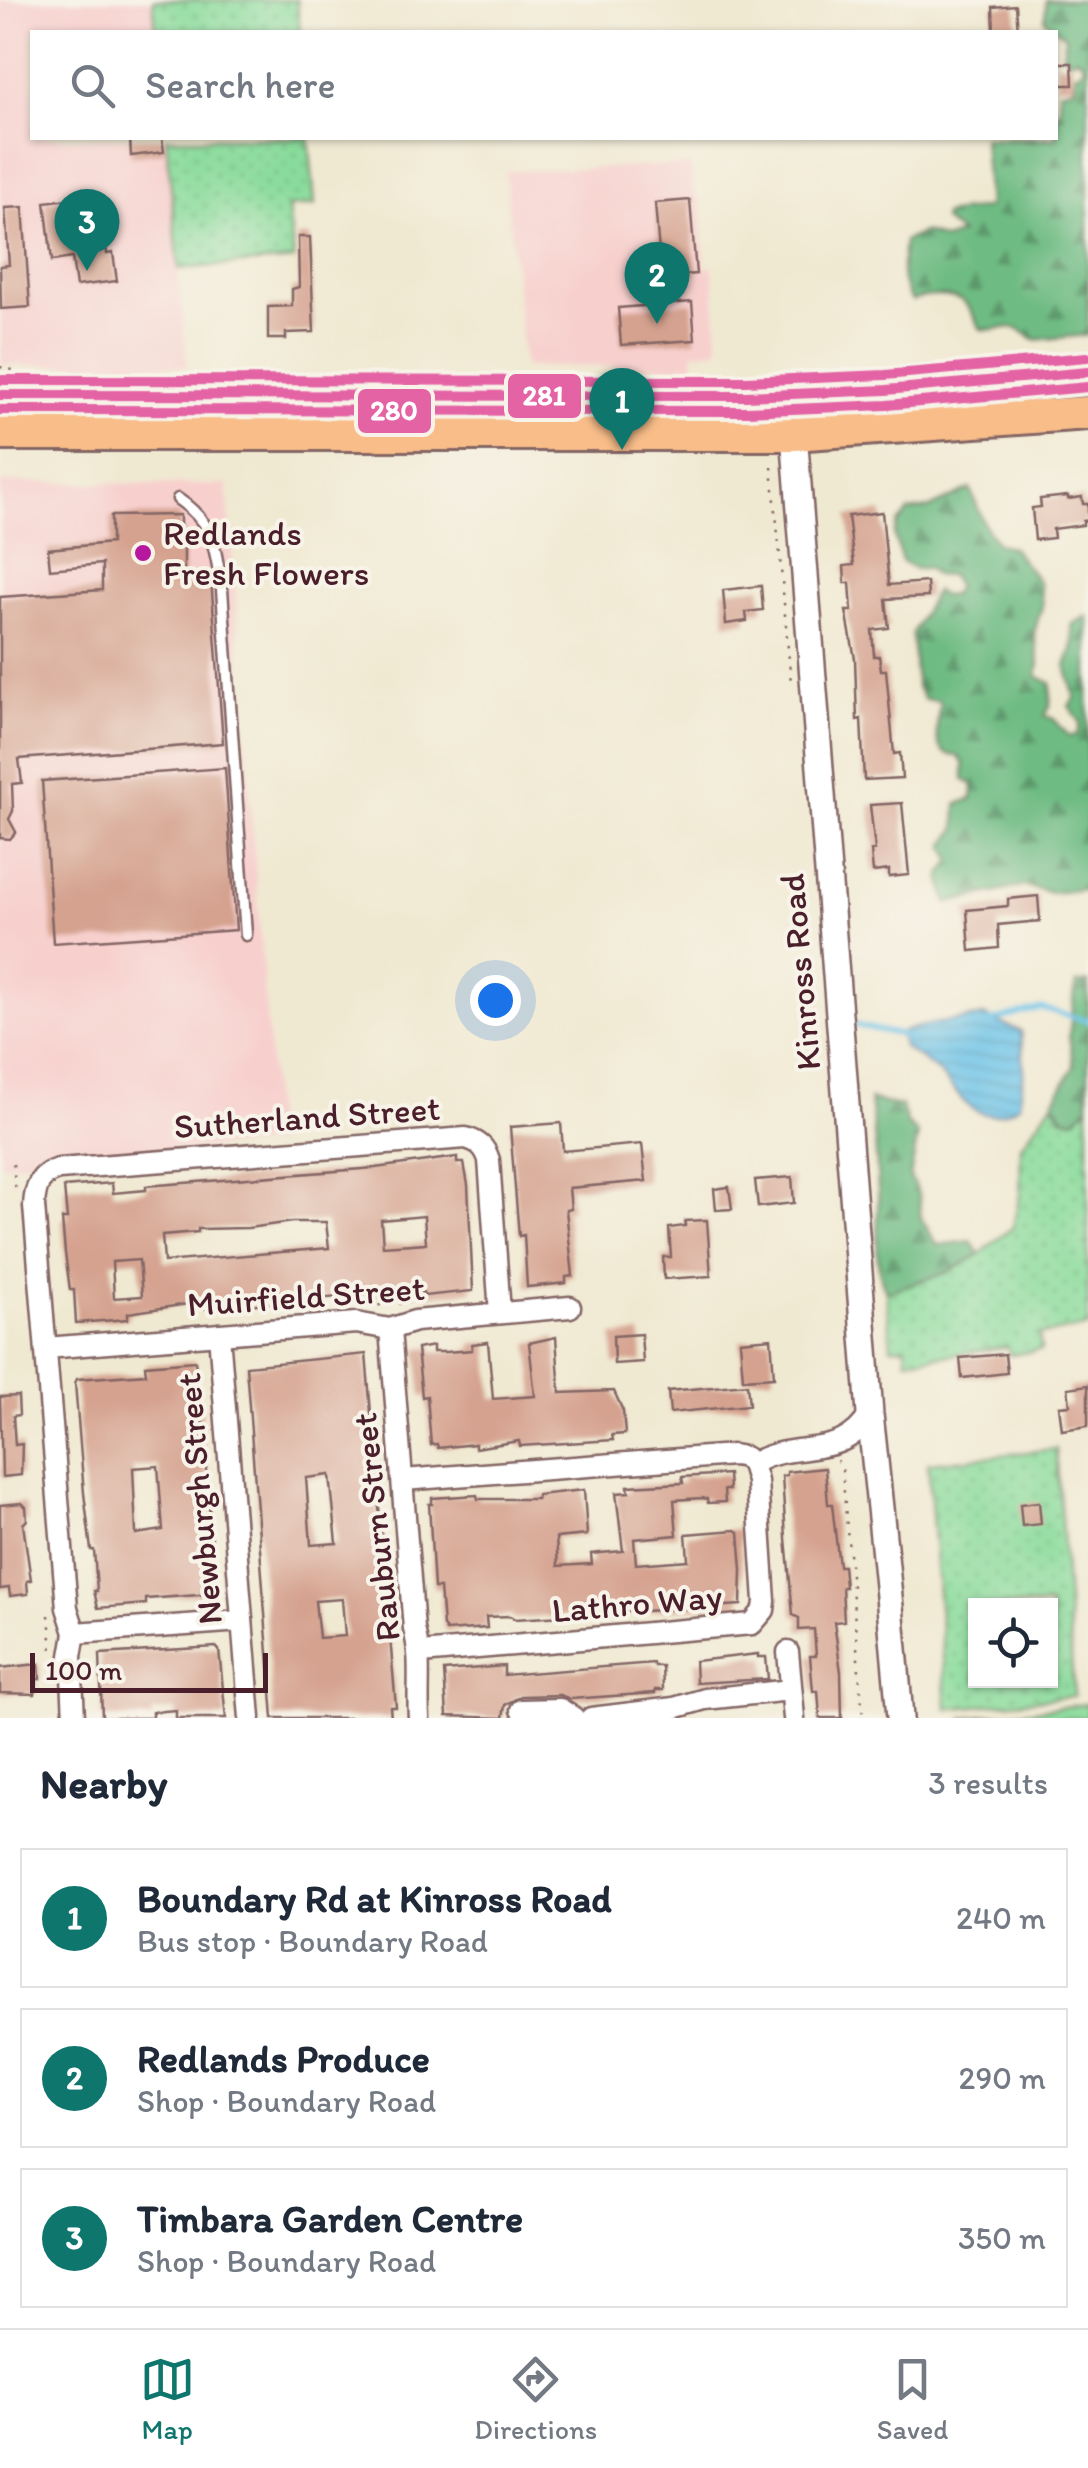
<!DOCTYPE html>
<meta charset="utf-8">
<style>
:root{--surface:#fff;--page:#f6f6f7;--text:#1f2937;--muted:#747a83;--line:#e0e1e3;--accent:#0f766e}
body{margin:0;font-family:Itim,sans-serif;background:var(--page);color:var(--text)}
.controls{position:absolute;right:30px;bottom:30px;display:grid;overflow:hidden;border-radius:0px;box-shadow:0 2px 8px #0004}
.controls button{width:90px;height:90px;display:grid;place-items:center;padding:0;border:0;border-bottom:2px solid var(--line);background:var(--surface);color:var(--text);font:50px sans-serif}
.scale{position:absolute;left:30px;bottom:25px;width:238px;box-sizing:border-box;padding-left:10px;border:5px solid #4a1f2b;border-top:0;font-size:28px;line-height:35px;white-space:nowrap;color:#4a1f2b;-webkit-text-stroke:8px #f7f3e8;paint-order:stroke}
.you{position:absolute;left:495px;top:1000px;width:35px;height:35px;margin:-25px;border:8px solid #fff;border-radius:50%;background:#1a73e8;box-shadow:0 0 0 15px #1a73e833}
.badge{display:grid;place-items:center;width:65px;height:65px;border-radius:50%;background:var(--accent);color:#fff;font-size:32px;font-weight:700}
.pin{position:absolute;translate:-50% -82px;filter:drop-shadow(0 2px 5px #0008)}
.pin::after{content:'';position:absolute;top:52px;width:35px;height:30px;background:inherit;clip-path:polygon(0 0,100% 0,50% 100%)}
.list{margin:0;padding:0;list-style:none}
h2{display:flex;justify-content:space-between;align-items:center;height:130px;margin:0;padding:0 40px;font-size:42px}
h2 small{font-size:32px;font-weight:400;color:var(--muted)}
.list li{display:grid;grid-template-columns:65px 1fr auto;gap:30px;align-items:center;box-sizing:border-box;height:140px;margin:0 20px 20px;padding:0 20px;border:2px solid var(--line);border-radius:0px}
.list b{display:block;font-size:38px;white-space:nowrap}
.list p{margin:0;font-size:32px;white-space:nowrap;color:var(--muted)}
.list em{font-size:32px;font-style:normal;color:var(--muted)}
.icon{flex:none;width:55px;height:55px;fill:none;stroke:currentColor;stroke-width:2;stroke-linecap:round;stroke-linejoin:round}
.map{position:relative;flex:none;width:1088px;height:1718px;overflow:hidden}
.search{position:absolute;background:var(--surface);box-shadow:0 2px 8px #0004;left:30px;right:30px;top:30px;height:110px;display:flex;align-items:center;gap:25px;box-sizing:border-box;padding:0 35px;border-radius:0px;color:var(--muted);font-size:38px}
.sheet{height:610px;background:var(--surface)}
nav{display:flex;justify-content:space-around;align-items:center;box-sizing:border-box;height:140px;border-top:2px solid var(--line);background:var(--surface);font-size:28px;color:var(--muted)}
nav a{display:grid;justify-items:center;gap:5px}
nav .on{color:var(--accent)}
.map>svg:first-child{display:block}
.built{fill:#f7d0ce}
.grass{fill:url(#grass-dots);stroke:#6a7d63;stroke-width:2.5;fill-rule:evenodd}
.forest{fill:url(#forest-firs);stroke:#5c6d57;stroke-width:2.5}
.garden{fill:#89db9b;stroke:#6a7d63;stroke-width:2.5}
.water{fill:url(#water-rules);stroke:#5a718a;stroke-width:2.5}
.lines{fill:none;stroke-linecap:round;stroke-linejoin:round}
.stream{stroke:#6bc3e8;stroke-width:5}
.building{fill:#d5a28f;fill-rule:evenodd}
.service-casing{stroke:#846665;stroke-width:15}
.minor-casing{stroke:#846665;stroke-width:25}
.tertiary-casing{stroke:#846665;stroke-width:30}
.trunk-casing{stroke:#846665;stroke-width:38}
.path{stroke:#846665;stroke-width:2.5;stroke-dasharray:2.5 8;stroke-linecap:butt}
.service{stroke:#fff;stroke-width:10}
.minor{stroke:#fff;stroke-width:20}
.tertiary{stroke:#fff;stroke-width:25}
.trunk{stroke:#f8bd89;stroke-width:32}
.bus-1-casing{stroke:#f7f3e8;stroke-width:18}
.bus-2-casing{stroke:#f7f3e8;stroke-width:18}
.bus-3-casing{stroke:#f7f3e8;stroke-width:18}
.bus-1{stroke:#e463a4;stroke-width:10}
.bus-2{stroke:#e463a4;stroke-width:10}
.bus-3{stroke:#e463a4;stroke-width:10}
.poi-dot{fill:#b5179e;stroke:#f7f3e8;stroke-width:4}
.labels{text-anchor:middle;stroke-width:8;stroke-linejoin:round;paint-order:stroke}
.poi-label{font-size:35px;fill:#4a1f2b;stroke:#f7f3e8;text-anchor:start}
.street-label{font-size:35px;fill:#4a1f2b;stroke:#f7f3e8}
.line-badge{stroke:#f7f3e8;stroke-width:4}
.badge-label{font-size:28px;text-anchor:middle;font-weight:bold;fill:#fff}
</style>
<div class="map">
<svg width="1088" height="1718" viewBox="0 0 1088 1718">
<defs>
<pattern id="grass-dots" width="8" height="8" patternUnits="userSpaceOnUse" patternTransform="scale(2.5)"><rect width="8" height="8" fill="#89db9b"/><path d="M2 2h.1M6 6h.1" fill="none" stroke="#78bc86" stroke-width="1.8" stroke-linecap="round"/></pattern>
<pattern id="forest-firs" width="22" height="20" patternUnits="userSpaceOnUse" patternTransform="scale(2.5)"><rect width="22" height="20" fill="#6ebb83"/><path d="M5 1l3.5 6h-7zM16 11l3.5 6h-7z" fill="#5c976b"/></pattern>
<pattern id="water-rules" width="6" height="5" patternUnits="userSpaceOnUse" patternTransform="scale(2.5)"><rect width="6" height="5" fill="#6bc3e8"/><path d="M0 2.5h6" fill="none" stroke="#5ea7c7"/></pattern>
</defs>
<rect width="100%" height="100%" fill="#f7f3e8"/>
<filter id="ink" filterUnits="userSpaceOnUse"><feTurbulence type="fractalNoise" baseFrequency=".01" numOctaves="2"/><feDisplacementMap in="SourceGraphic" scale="20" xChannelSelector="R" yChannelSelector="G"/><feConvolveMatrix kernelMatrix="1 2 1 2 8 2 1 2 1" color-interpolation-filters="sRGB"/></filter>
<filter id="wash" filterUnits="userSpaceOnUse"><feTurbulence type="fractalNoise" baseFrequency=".0048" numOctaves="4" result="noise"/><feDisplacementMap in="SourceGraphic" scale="40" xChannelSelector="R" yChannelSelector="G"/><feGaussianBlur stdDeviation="2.25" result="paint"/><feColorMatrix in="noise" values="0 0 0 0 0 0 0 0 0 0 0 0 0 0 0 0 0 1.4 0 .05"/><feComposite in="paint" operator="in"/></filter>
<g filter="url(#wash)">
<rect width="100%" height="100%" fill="#f0e9d2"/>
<!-- built -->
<g class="built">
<path d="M 0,0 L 153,0 L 156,32 L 32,32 L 32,138 L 166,138 L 187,366 L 1,365 Z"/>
<path d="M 691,165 L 692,188 L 700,202 L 705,267 L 713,267 L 719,350 L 693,352 L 694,366 L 524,367 L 505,171 Z"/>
<path d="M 0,482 L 227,485 L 276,1143 L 0,1164 Z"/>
</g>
<!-- grass -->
<g class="grass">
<path d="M 153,0 L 297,0 L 300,32 L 156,32 Z"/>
<path d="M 166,138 L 309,138 L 315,205 L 288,207 L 294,260 L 179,269 Z"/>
<path d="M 1053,1103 L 1062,1117 L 1075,1119 L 1088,1107 L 1088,1327 L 1039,1335 L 1041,1350 L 1010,1355 L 1008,1347 L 907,1360 L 906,1347 L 891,1347 L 886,1292 L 948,1272 L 980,1254 L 1013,1227 L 1020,1194 L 1021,1145 Z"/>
<path d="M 1056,1449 L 1074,1696 L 947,1709 L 928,1463 ZM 976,1606 L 1050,1606 L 1050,1680 L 976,1680 Z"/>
</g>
<!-- forest -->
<g class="forest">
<path d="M 1046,0 L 1088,0 L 1088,335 L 1034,340 C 1007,318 1009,332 981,329 C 974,320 972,307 962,301 C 949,294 924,295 912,301 C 898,284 902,261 904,241 L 924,232 L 945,240 L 960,234 L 943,220 L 944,214 L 988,207 L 983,138 L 1056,138 L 1056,114 L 1060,109 L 1059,91 L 1075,87 L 1075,73 L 1084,68 L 1082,61 L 1076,57 L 1070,60 L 1063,53 L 1066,37 L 1045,20 Z"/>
<path d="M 970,489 L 986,528 L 997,543 L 1012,548 L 1039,582 L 1042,606 L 1034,633 L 1039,663 L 1037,676 L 1051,683 L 1050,706 L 1045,716 L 1054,719 L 1069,736 L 1077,735 L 1081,723 L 1069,706 L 1075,698 L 1066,666 L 1073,646 L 1072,624 L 1088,616 L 1088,889 L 1052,893 L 1024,886 L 947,903 L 941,876 L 952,860 L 945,846 L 956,829 L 957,804 L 972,799 L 973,785 L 964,779 L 964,764 L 958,756 C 928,755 938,723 940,701 L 924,699 L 916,685 L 912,634 L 935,591 L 943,596 L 952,595 L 957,586 L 950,576 L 935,575 L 928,568 L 915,569 L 902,562 L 894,535 L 898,523 L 909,511 L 930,508 Z"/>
<path d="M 1088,982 L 1088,1107 L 1075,1119 L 1062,1117 L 1053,1103 L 1074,1066 L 1069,1036 L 1076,984 Z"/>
<path d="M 870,1100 L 901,1106 L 908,1125 L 918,1134 L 910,1177 L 919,1196 L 921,1218 L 937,1245 L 971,1241 L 980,1254 L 948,1272 L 886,1292 C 871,1258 880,1224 878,1188 C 877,1159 874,1129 870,1100 Z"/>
</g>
<!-- garden -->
<path class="garden" d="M 1088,1704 L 1088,1718 L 962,1718 Z"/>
<!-- water -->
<path class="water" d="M 983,1016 L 1021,1031 L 1024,1071 L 1019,1105 C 980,1129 966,1104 942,1076 C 932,1064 916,1056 903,1047 L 900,1034 C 910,1025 965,1020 983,1016 Z"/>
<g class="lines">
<!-- stream -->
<g class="stream">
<path d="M 989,1022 L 1041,1008 L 1088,1021"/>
<path d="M 855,1025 L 905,1036"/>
</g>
</g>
<g id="blocks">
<!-- building -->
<g class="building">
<path d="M 1016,5 L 1018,32 L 994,32 L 993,7 Z"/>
<path d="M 1057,63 L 1072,63 L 1073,85 L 1057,85 Z"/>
<path d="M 130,138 L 162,138 L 164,152 L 131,156 Z"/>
<path d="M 100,195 L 107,254 L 113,253 L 117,281 L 76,286 L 72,258 L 52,261 L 45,202 Z"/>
<path d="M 690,200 L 696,274 L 661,277 L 655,203 Z"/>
<path d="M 23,207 L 30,307 L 1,309 L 0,266 L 9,265 L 5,208 Z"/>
<path d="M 298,237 L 310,237 L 314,332 L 286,333 L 286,339 L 268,339 L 268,307 L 292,306 L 292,289 L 299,287 Z"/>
<path d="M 692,302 L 695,340 L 621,345 L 618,308 Z"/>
<path d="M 1068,496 L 1068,499 L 1082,497 L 1083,504 L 1088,504 L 1088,520 L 1083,521 L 1083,525 L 1053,529 L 1054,538 L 1035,540 L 1032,508 L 1041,507 L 1040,499 Z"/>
<path d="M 882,512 L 889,585 L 927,582 L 928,597 L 886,599 L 889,628 L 872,630 L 874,656 L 879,656 L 881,670 L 886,670 L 894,754 L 900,753 L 902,778 L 864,780 L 861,719 L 857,720 L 855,659 L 846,611 L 852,611 L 850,583 L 845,583 L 844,566 L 854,565 L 848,516 Z"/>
<path d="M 180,515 L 180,530 L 184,530 L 184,580 L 211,578 L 223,743 L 19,759 L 22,783 L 12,784 L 13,811 L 9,819 L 16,832 L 10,839 L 0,838 L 0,597 L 102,590 L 102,564 L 50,569 L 48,549 L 111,543 L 111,516 Z"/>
<path d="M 761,586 L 763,610 L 746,612 L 747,621 L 726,624 L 723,590 Z"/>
<path d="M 225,768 L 236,930 L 53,943 L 42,781 Z"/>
<path d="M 902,803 L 909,875 L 889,877 L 889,870 L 873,872 L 871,851 L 875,850 L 870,805 Z"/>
<path d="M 1038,896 L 1040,921 L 998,925 L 999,948 L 970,951 L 967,910 L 1008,906 L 1008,899 Z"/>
<path d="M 561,1123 L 563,1151 L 642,1144 L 646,1181 L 569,1188 L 571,1209 L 566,1210 L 573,1276 L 566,1277 L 566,1283 L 527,1287 L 524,1235 L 519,1236 L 510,1127 Z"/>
<path d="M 457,1157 L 457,1163 L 464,1163 L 468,1185 L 473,1291 L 424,1296 L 423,1292 L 373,1296 L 373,1294 L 188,1310 L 188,1304 L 128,1313 L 128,1319 L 76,1323 L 74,1290 L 70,1290 L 65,1253 L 62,1219 L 67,1219 L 64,1187 L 112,1183 L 113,1193 L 146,1190 L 146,1186 L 375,1168 ZM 424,1216 L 426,1243 L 383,1246 L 381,1220 ZM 292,1222 L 326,1222 L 329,1248 L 164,1262 L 162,1235 L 198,1232 L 198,1229 L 248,1228 ZM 139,1260 L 142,1296 L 114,1298 L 112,1262 Z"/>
<path d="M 792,1177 L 794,1203 L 758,1207 L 755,1180 Z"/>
<path d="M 729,1187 L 732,1209 L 716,1210 L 714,1189 Z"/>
<path d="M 707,1220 L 711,1276 L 664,1279 L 663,1257 L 671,1257 L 669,1228 L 685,1226 L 685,1221 Z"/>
<path d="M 641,1334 L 643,1362 L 614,1364 L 613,1336 Z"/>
<path d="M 556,1337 L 560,1393 L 614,1391 L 623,1411 L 625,1434 L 612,1435 L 613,1440 L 520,1446 L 519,1441 L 475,1448 L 475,1444 L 438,1448 L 437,1444 L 431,1445 L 427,1396 L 422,1397 L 417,1349 L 433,1346 L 433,1352 L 446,1352 L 472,1350 L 472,1344 L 488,1342 L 493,1399 L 535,1396 L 529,1343 Z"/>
<path d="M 771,1338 L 774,1377 L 743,1379 L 740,1341 Z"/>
<path d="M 366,1354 L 396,1707 L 390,1707 L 391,1718 L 273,1718 L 246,1366 ZM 330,1475 L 337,1543 L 311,1545 L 306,1478 ZM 342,1599 L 345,1636 L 319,1638 L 315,1601 Z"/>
<path d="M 1005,1354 L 1007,1373 L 962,1378 L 960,1358 Z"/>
<path d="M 195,1361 L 197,1377 L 193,1378 L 195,1403 L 201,1403 L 202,1419 L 212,1542 L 206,1543 L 212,1594 L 146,1599 L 146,1604 L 98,1608 L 94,1591 L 97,1591 L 94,1550 L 91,1550 L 84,1493 L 75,1383 L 77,1379 L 146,1374 L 145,1365 ZM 158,1466 L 163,1530 L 136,1534 L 133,1468 Z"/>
<path d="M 747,1384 L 749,1405 L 670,1413 L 668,1391 Z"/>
<path d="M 1088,1385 L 1088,1426 L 1062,1430 L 1059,1406 L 1070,1405 L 1068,1388 Z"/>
<path d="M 18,1396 L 19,1415 L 13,1416 L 15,1445 L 22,1444 L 21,1475 L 2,1477 L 0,1397 Z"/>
<path d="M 825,1468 L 828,1504 L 832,1504 L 839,1566 L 843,1566 L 845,1587 L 842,1587 L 844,1621 L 834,1622 L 841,1672 L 842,1718 L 820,1718 L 818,1691 L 813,1691 L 810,1656 L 816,1656 L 814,1629 L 799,1630 L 799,1618 L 793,1615 L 786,1538 L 782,1476 L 787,1475 L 787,1472 Z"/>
<path d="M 728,1474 L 729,1490 L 724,1490 L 725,1502 L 708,1503 L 707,1499 L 702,1498 L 674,1500 L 677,1535 L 634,1539 L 636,1564 L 688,1560 L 686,1534 L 736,1530 L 739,1532 L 742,1570 L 741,1605 L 515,1619 L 510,1616 L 486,1617 L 487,1628 L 446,1631 L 443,1626 L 440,1588 L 434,1588 L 429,1504 L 432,1504 L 432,1498 L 477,1495 L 478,1499 L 537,1499 L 537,1495 L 584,1490 L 587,1535 L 556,1538 L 558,1566 L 592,1564 L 591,1554 L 623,1551 L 616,1493 L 629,1492 L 628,1486 L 683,1483 L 682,1477 Z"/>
<path d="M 1039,1502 L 1041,1524 L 1022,1526 L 1020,1504 Z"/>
<path d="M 22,1503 L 26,1507 L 27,1520 L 23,1524 L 31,1580 L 27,1581 L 28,1594 L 10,1596 L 9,1588 L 0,1589 L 0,1505 Z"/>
<path d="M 216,1647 L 219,1650 L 226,1718 L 176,1718 L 176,1710 L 152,1712 L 152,1718 L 102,1718 L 100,1654 Z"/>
<path d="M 758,1654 L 758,1657 L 766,1657 L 768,1679 L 696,1683 L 695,1661 Z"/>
<path d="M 653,1663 L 654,1666 L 662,1666 L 663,1690 L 655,1690 L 655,1693 L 570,1699 L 560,1695 L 521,1696 L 505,1705 L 503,1718 L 447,1716 L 444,1671 L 504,1666 L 504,1675 Z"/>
<path d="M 39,1664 L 40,1679 L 37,1679 L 35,1694 L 0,1693 L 0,1668 Z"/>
</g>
</g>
</g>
<g filter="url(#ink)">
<use href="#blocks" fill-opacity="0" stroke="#846665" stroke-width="2.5"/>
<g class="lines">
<defs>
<path id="service" d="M 178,499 C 216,525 214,547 222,589 L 246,935"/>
<g id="minor">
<path d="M 390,1329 L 414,1629 C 422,1659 417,1687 419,1718"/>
<path d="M 219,1334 L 250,1718"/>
<path d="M 46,1348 L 356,1323 L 390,1329 L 415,1321 L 570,1307"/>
<path d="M 403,1480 L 733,1455 L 745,1457 L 752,1464 C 794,1438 842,1463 870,1414"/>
<path d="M 75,1633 L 242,1621"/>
<path d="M 788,1652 L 794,1718"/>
<path d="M 421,1653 L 752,1624 L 764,1610 L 765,1601 L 757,1481 L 752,1464"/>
<path d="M 521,1710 L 560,1709 L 574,1718"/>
<path d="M 74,1718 L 71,1656 L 75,1633 L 67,1608 L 34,1206 C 35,1187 40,1173 59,1169 L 466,1138 C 479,1142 485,1147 489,1160 L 500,1313"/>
<path d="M 591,1718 L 674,1708 L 705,1699 L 791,1690"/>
</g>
<path id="tertiary" d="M 791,394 L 870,1414 C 881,1516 892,1616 900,1718"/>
<g id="trunk">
<path d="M 0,395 L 746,396 L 886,390 L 1088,372"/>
<path d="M 0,434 L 793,434 L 1088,413"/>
</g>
</defs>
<!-- service casing -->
<use href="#service" class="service-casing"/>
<!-- minor casing -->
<use href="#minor" class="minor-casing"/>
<!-- tertiary casing -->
<use href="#tertiary" class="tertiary-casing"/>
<!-- trunk casing -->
<use href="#trunk" class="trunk-casing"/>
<!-- path -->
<g class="path">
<path d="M 0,367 L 13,370"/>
<path d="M 772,467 L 791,683"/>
<path d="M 819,1039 L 820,1056"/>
<path d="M 13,1164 L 16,1193"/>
<path d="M 368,1306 L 410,1303"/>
<path d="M 837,1460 L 842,1469 L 863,1718"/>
<path d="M 49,1615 L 52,1652"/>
</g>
<!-- service -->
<use href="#service" class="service"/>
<!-- minor -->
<use href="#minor" class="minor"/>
<!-- tertiary -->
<use href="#tertiary" class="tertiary"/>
<!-- trunk -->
<use href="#trunk" class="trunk"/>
<defs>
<path id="bus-1" d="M 0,395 L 746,396 L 886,390 L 1088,372"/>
<path id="bus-2" d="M 0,410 L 747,411 L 887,405 L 1088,387"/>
<path id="bus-3" d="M 0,380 L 746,381 L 885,375 L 1087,357"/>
</defs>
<!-- bus-1 casing -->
<use href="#bus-1" class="bus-1-casing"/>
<!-- bus-2 casing -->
<use href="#bus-2" class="bus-2-casing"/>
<!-- bus-3 casing -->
<use href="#bus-3" class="bus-3-casing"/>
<!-- bus-1 -->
<use href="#bus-1" class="bus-1"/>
<!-- bus-2 -->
<use href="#bus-2" class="bus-2"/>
<!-- bus-3 -->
<use href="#bus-3" class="bus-3"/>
</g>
</g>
<!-- markers -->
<circle class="poi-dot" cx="143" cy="553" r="10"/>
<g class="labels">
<!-- poi labels -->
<g class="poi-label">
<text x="163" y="545">Redlands<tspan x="163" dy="40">Fresh Flowers</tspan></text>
</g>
<!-- street labels -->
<g class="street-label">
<text transform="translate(800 972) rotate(-95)" y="12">Kinross Road</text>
<text transform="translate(307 1117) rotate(-4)" y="12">Sutherland Street</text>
<text transform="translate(306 1296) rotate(-4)" y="12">Muirfield Street</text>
<text transform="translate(199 1499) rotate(-95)" y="12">Newburgh Street</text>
<text transform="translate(376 1527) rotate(-96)" y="12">Rauburn Street</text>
<text transform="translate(637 1603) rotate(-5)" y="12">Lathro Way</text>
</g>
</g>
<g class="line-badge">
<rect x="506" y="372" width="77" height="48" rx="10" fill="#e463a4"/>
<rect x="356" y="387" width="77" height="48" rx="10" fill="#e463a4"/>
</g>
<g class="badge-label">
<text x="544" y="405">281</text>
<text x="394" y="420">280</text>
</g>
</svg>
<div class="controls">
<button><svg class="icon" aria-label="locate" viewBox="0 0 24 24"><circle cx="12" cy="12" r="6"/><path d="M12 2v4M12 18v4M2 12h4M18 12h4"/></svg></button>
</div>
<div class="scale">100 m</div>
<div class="you"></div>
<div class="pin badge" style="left:622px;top:450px">1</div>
<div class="pin badge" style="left:657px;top:324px">2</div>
<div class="pin badge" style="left:87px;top:271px">3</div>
<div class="search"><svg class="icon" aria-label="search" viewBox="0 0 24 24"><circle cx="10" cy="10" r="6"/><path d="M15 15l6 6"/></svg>Search here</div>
</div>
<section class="sheet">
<h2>Nearby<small>3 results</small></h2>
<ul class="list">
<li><span class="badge">1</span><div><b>Boundary Rd at Kinross Road</b><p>Bus stop · Boundary Road</p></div><em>240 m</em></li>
<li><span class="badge">2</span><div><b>Redlands Produce</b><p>Shop · Boundary Road</p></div><em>290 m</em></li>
<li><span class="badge">3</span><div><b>Timbara Garden Centre</b><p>Shop · Boundary Road</p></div><em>350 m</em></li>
</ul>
</section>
<nav>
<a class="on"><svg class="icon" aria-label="map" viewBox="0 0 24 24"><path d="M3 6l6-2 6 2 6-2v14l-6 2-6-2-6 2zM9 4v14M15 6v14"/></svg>Map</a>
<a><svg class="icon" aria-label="directions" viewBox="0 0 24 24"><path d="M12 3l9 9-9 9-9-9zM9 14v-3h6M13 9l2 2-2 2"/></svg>Directions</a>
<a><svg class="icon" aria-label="saved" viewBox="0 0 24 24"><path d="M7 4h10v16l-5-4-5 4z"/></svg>Saved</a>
</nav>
